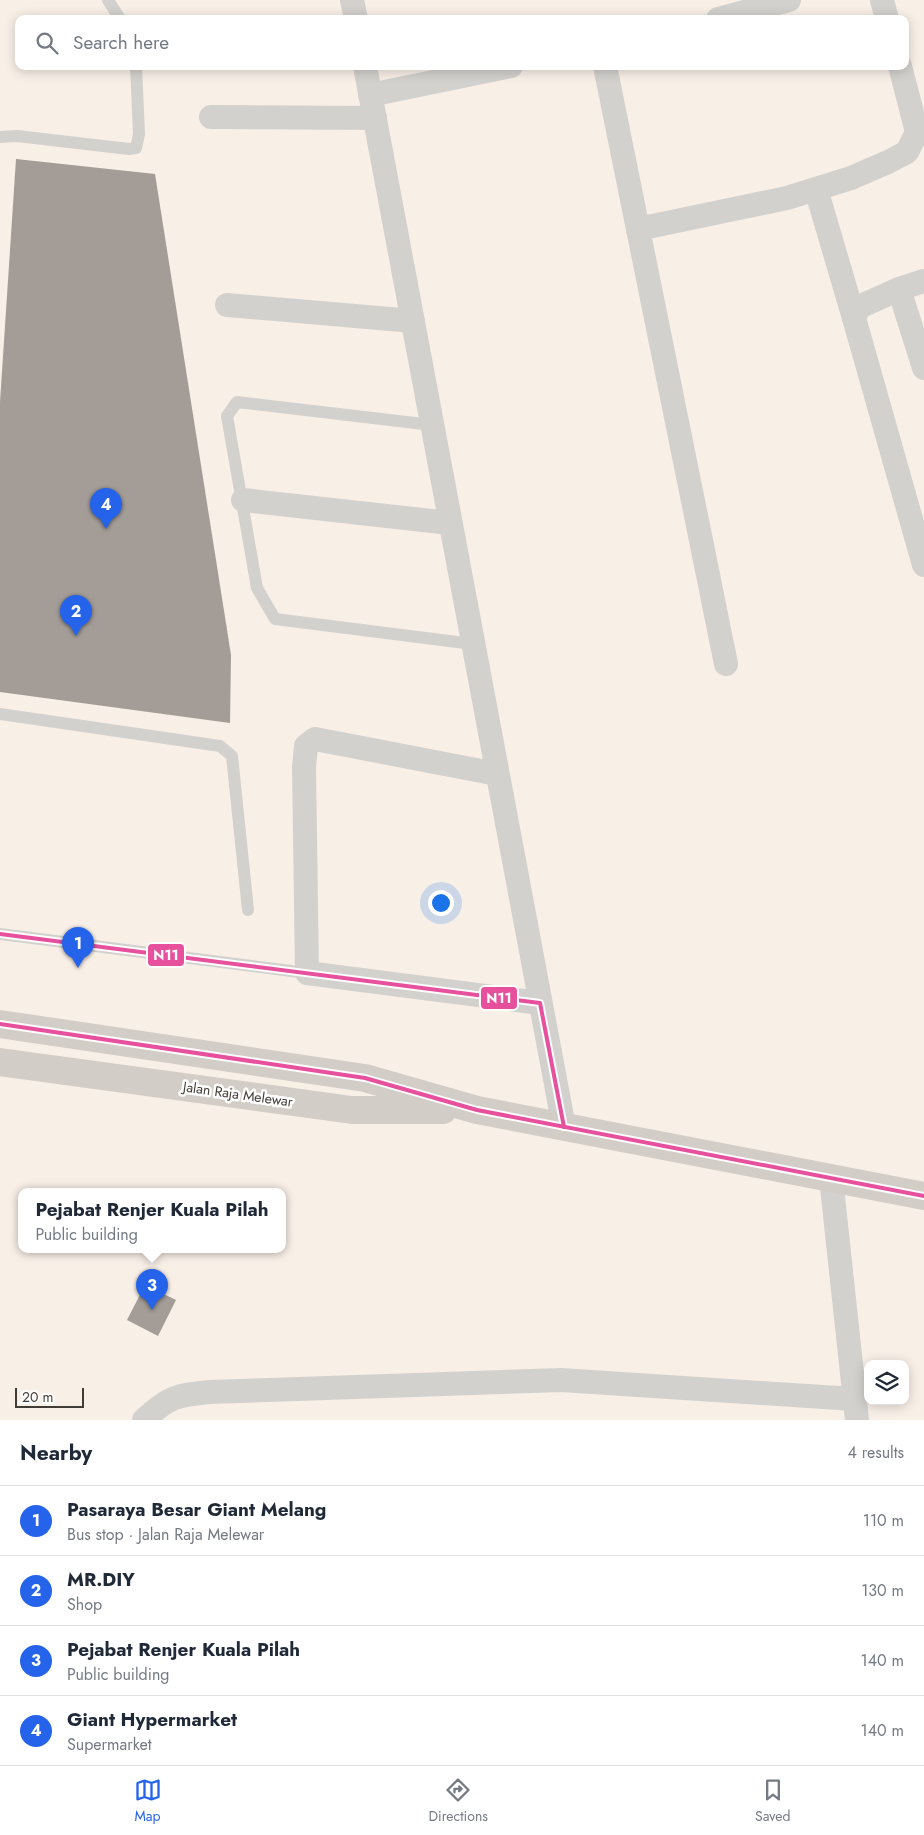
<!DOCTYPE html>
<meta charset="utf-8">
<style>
:root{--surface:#fff;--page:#f6f6f7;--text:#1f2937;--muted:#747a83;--line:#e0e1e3;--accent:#2563eb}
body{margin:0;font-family:Jost,sans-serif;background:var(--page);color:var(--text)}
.controls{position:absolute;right:15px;bottom:15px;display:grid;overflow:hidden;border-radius:10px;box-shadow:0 2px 12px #0003}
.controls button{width:45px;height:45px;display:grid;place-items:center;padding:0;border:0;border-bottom:1px solid var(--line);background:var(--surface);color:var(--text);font:25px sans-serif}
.scale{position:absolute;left:15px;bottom:12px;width:69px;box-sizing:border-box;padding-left:5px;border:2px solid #423c36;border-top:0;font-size:14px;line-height:18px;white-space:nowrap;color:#423c36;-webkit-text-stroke:4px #fefefe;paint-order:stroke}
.you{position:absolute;left:440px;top:902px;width:18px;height:18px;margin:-12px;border:4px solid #fff;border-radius:50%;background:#1a73e8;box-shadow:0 0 0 8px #1a73e833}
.badge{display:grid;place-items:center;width:32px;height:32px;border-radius:50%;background:var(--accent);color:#fff;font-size:16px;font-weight:700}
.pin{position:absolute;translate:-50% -41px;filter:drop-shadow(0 1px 2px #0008)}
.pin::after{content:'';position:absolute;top:26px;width:18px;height:15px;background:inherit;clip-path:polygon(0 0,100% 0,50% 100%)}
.popup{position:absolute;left:18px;top:1188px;width:268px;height:65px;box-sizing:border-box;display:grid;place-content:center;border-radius:10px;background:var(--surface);filter:drop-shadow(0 1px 4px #0005);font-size:16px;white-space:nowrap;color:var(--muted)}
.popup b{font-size:19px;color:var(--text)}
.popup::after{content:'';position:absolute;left:50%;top:100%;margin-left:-10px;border:10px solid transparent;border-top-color:var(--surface)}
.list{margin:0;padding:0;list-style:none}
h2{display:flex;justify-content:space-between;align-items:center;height:65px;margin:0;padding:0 20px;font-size:21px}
h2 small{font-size:16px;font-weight:400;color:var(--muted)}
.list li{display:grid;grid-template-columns:32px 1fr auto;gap:15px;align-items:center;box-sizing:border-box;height:70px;padding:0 20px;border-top:1px solid var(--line)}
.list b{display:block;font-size:19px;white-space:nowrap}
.list p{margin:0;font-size:16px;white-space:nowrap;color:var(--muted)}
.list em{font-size:16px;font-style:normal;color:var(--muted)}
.icon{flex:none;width:28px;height:28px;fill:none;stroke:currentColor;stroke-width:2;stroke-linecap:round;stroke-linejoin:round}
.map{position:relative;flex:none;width:924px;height:1420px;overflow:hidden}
.search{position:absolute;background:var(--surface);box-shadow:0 2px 12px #0003;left:15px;right:15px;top:15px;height:55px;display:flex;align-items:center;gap:12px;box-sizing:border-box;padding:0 18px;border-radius:10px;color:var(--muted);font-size:19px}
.sheet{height:345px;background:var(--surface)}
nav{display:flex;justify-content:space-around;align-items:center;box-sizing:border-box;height:70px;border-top:1px solid var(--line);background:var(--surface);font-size:14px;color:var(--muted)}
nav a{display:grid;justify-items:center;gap:2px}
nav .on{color:var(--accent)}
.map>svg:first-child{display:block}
.building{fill:#a39c97}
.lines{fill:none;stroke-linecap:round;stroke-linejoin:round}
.service{stroke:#d3d1ce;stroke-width:12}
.minor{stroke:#d3d1ce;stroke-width:24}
.trunk{stroke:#d3cdc7;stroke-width:28}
.bus-1-casing{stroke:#fefefe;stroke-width:8}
.bus-1{stroke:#e6509d;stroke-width:4}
.labels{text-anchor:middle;stroke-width:5;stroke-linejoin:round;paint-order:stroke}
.street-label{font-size:14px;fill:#423c36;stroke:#fefefe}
.line-badge{stroke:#fefefe;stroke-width:2}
.badge-label{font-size:14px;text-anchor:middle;font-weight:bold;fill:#fff}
</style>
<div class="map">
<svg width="924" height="1420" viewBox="0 0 924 1420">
<rect width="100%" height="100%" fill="#f8efe7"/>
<!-- building -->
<g class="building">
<path d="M 16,159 L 155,174 L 231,655 L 230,723 L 0,692 L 0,402 Z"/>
<path d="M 145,1285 L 176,1300 L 158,1336 L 127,1320 Z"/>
</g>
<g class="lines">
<!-- service -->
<g class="service">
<path d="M 108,0 L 120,19"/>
<path d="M 0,137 L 17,136 L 129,149 L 136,148 L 139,134 L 136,66"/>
<path d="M 432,425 L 237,402 L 227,416 L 257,588 L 275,619 L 473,644"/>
<path d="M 0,714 L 220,746 L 232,756 L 248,910"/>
<path d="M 0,934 L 307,973"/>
</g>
<!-- minor -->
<g class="minor">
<path d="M 352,0 L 356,19"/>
<path d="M 882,0 L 887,19"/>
<path d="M 718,19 L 789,0"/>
<path d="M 365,66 L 564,1127"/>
<path d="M 605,66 L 726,664"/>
<path d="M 370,95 L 511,66"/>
<path d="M 211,117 L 375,118"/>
<path d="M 816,189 L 854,318"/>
<path d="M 638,229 L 787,198 L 851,178 L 888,162 L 907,152 L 917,132 L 900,66"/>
<path d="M 924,281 L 899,289 L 859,307 L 854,318 L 924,565"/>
<path d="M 899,289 L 924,368"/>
<path d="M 227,305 L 413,321"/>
<path d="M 243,500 L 450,523"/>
<path d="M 497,774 L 315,739 L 306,746 L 304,767 L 307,973 L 540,1003"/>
<path d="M 831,1178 L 857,1420"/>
<path d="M 144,1420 C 168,1397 177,1395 209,1392 L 561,1380 L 854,1399"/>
</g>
<!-- trunk -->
<g class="trunk">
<path d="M 0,1024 L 365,1078 L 477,1110 L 924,1196"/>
<path d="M 0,1062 L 352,1110 L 443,1110"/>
</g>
<defs>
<g id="bus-1">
<path d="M 0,934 L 540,1003 L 564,1127"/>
<path d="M 0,1024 L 365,1078 L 477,1110 L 924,1196"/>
</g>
</defs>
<!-- bus-1 casing -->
<use href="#bus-1" class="bus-1-casing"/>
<!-- bus-1 -->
<use href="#bus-1" class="bus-1"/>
</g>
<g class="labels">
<!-- street labels -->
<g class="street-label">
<text transform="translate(238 1094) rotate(8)" y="5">Jalan Raja Melewar</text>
</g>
</g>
<g class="line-badge">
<rect x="147" y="943" width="38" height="24" rx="5" fill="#e6509d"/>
<rect x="480" y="986" width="38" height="24" rx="5" fill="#e6509d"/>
</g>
<g class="badge-label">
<text x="166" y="960">N11</text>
<text x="499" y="1003">N11</text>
</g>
</svg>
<div class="controls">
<button><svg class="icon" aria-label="layers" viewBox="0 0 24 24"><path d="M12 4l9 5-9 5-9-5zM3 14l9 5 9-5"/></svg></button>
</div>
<div class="scale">20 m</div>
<div class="you"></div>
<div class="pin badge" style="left:78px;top:968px">1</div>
<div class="pin badge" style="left:76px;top:636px">2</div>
<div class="pin badge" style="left:152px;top:1310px">3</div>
<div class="popup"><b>Pejabat Renjer Kuala Pilah</b>Public building</div>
<div class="pin badge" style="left:106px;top:529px">4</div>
<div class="search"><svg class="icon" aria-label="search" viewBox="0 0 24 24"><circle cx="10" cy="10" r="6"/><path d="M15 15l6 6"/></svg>Search here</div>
</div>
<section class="sheet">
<h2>Nearby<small>4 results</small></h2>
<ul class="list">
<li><span class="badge">1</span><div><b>Pasaraya Besar Giant Melang</b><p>Bus stop · Jalan Raja Melewar</p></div><em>110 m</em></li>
<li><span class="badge">2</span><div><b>MR.DIY</b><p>Shop</p></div><em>130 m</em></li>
<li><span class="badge">3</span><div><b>Pejabat Renjer Kuala Pilah</b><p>Public building</p></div><em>140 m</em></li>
<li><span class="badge">4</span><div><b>Giant Hypermarket</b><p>Supermarket</p></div><em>140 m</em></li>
</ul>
</section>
<nav>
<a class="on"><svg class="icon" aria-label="map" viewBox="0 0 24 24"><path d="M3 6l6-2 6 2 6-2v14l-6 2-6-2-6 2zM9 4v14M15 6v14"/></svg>Map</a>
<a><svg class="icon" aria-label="directions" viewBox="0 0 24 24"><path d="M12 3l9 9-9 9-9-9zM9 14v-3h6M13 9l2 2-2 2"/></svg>Directions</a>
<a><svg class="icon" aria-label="saved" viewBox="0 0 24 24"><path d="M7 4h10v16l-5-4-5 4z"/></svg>Saved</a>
</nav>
